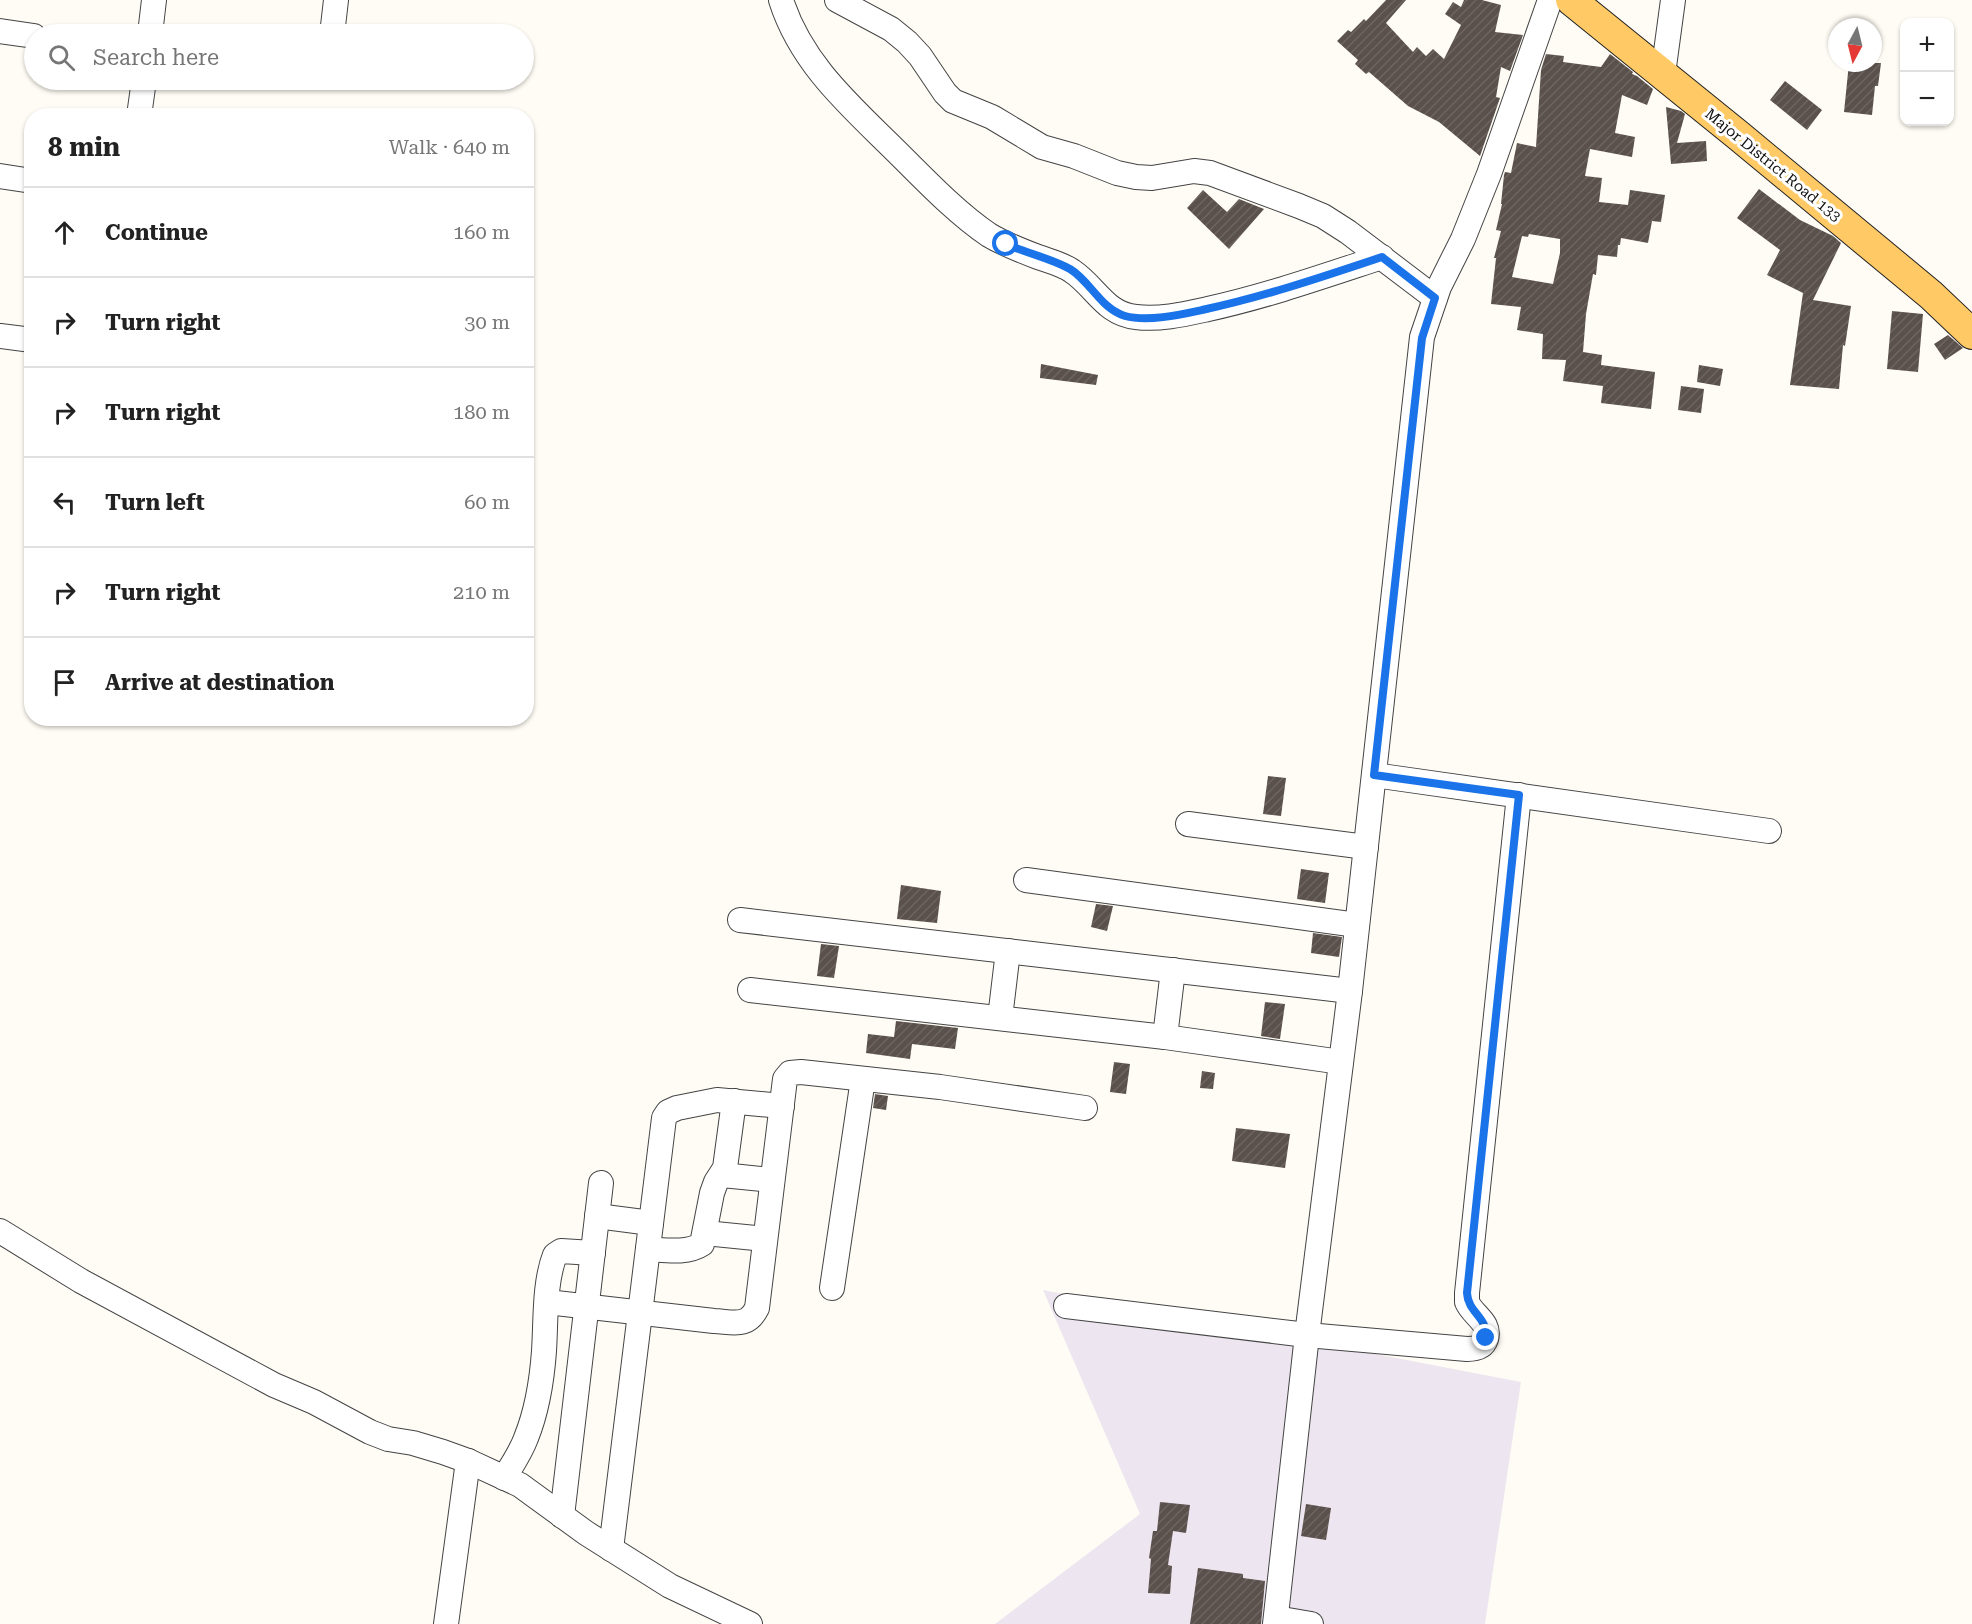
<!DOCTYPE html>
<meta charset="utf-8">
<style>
:root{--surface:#fff;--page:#f6f6f6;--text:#222;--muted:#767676;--line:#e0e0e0}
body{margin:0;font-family:"Roboto Serif",serif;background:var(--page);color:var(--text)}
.controls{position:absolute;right:18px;top:18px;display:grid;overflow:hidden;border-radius:12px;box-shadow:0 2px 4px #0004}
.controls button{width:54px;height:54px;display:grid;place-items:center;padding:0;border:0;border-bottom:2px solid var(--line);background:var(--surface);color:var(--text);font:30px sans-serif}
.compass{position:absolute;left:1828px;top:18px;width:54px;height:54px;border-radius:50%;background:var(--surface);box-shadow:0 2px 4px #0004;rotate:187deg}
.stop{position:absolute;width:18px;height:18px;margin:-14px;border:4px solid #1a73e8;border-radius:50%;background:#fff}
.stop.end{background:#1a73e8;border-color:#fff;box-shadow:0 2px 6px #0008}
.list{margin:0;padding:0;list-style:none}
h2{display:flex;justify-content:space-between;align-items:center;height:78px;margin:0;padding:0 24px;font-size:26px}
h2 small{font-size:20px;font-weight:400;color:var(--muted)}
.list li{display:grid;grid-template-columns:39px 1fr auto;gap:18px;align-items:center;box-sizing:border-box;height:90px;padding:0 24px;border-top:2px solid var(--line)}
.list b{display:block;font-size:22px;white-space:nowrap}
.list em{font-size:20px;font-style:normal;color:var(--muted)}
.icon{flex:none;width:33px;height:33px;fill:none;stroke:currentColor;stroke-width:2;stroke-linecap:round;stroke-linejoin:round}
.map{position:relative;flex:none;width:1972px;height:1624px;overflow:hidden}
.search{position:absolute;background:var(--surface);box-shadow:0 2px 4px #0004;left:24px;top:24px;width:510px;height:66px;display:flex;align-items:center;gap:15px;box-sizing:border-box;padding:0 21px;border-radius:33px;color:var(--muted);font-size:22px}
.panel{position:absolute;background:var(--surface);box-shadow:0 2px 4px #0004;left:24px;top:108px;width:510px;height:618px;border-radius:24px}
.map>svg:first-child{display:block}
.industrial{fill:#ede5ef}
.building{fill:url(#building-hatch);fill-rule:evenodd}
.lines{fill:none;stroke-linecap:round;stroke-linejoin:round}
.minor-casing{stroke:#444;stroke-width:26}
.major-casing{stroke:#222;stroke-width:32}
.minor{stroke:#fff;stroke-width:24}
.major{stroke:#ffc965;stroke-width:30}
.route{stroke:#1a73e8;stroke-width:8}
.labels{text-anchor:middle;stroke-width:6;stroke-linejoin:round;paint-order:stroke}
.street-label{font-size:15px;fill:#111;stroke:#fff}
</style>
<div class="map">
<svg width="1972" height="1624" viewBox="0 0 1972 1624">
<defs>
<pattern id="building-hatch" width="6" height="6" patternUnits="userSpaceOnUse" patternTransform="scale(1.5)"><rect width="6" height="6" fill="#5a504c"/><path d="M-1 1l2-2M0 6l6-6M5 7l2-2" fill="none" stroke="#6d6562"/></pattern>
</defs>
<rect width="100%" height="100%" fill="#fffcf5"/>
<!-- industrial -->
<path class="industrial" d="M 1043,1290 L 1521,1382 L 1485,1624 L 995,1624 L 1140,1514 Z"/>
<!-- building -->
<g class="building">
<path d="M 1386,0 L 1406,0 L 1386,23 L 1413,52 L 1417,47 L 1426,56 L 1433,49 L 1444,59 L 1461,25 L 1445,14 L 1453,2 L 1461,7 L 1464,0 L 1482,0 L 1501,5 L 1495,32 L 1523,35 L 1510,71 L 1501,67 L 1496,97 L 1500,98 L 1480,156 L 1439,122 L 1408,106 L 1369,72 L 1366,74 L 1355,64 L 1358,60 L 1337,41 L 1348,30 L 1351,32 L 1364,19 L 1366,21 Z"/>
<path d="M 1546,54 L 1564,56 L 1563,62 L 1601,67 L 1610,54 L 1633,72 L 1632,74 L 1637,76 L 1653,89 L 1647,105 L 1622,95 L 1615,133 L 1635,137 L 1632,157 L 1590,149 L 1585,176 L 1602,178 L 1599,202 L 1628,205 L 1630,190 L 1665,195 L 1661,222 L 1652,221 L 1648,243 L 1621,238 L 1620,245 L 1618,245 L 1617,257 L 1598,255 L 1596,275 L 1593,274 L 1586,314 L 1583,352 L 1602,355 L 1601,365 L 1655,372 L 1651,409 L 1601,403 L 1603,386 L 1563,381 L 1566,360 L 1542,359 L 1543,334 L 1517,330 L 1521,307 L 1491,304 L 1496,258 L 1494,258 L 1501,231 L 1496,230 L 1502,204 L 1501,204 L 1504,175 L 1505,172 L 1511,173 L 1517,143 L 1536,147 L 1541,70 ZM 1529,234 L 1560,239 L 1560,253 L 1553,284 L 1512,277 L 1522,236 L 1528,237 Z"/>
<path d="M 1849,63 L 1881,63 L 1878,86 L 1875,86 L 1872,115 L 1844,112 Z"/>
<path d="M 1785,81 L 1822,110 L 1807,130 L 1770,100 Z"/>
<path d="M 1666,107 L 1681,111 L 1685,114 L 1677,143 L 1706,141 L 1707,161 L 1671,164 Z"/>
<path d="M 1759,189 L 1800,220 L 1833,236 L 1841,243 L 1813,300 L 1851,306 L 1845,346 L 1843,345 L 1839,389 L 1790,385 L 1803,293 L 1767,275 L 1780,250 L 1737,218 Z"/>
<path d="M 1203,190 L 1227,212 L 1239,199 L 1264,209 L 1229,249 L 1187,208 Z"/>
<path d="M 1892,311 L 1923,314 L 1918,372 L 1887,369 Z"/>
<path d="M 1948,335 L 1963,348 L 1945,360 L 1934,344 Z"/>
<path d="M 1041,364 L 1098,375 L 1096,385 L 1040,378 Z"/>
<path d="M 1699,365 L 1723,369 L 1720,386 L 1697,382 Z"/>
<path d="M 1681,386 L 1704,389 L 1701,413 L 1678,410 Z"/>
<path d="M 1268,776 L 1286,778 L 1281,816 L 1263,814 Z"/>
<path d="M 1301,869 L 1329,873 L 1325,903 L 1297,899 Z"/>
<path d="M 901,885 L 941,891 L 937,923 L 897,919 Z"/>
<path d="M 1096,904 L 1113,906 L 1107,931 L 1091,927 Z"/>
<path d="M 1313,933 L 1342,937 L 1339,957 L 1311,953 Z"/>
<path d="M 821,944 L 839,946 L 834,978 L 817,976 Z"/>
<path d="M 1265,1002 L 1285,1004 L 1280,1039 L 1261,1036 Z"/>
<path d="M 896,1021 L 958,1028 L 955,1049 L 912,1044 L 910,1059 L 866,1053 L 868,1034 L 894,1037 Z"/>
<path d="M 1114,1062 L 1130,1064 L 1126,1094 L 1110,1092 Z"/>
<path d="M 1202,1071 L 1215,1073 L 1213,1089 L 1200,1088 Z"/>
<path d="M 875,1094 L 888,1096 L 886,1110 L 873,1108 Z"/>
<path d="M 1236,1128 L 1290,1134 L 1285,1168 L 1232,1161 Z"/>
<path d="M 1160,1502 L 1190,1505 L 1186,1533 L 1173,1531 L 1168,1565 L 1172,1566 L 1170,1594 L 1148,1593 L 1151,1559 L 1149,1558 L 1153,1531 L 1157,1531 Z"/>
<path d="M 1306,1504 L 1331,1508 L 1326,1540 L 1301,1536 Z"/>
<path d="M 1198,1568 L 1243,1574 L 1243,1578 L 1265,1581 L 1261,1624 L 1190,1624 Z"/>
</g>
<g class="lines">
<defs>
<g id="minor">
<path d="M 781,0 C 802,66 853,108 901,156 C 928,183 958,214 989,235 C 1004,244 1022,251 1038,257 C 1049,261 1062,264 1072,271 C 1096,287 1105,314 1136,317 C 1160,320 1185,314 1208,309 C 1267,296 1324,276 1382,257"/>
<path d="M 837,0 L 891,29 L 907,42 L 920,56 L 945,93 L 953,101 L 992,117 L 1042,147 L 1074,156 L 1117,173 L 1136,177 L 1152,178 L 1194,171 L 1210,173 L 1299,206 L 1323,216 L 1348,232 L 1435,298"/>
<path d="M 333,26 L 336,0"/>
<path d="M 0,31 L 34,36"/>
<path d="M 150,34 L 154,0"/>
<path d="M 1663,74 L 1673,0"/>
<path d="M 139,116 L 144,80"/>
<path d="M 0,176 L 32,181"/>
<path d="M 0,336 L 32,340"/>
<path d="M 1374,775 L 1769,831"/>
<path d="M 1188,824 L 1366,847"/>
<path d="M 1026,880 L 1357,925"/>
<path d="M 740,920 L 1350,991"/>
<path d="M 750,990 L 1165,1037 L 1341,1062"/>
<path d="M 1000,1018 L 1008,951"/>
<path d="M 1165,1037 L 1173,970"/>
<path d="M 722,1175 L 772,1180"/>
<path d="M 597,1216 L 651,1223"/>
<path d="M 0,1231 L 81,1281 L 274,1385 L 314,1402 L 370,1432 L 388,1439 L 413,1443 L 443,1452 L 468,1461 L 520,1485 L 586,1533 L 670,1586 L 750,1624"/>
<path d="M 705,1233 L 765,1239"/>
<path d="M 648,1249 C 665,1250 687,1254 702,1244 L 712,1193 L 716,1182 L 725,1168 L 734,1101"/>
<path d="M 832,1288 L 863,1079"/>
<path d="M 547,1302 L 714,1321 C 734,1322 747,1328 757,1308 L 785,1079 L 790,1073 L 801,1072 L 940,1087 L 1085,1108"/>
<path d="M 1066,1306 L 1307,1335 L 1467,1349 C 1475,1349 1483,1348 1486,1339 C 1491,1322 1473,1316 1467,1302 C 1467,1300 1467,1295 1467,1293 L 1519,795"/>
<path d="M 504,1478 C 512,1465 521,1452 526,1438 C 537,1411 542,1379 544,1351 C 546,1321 544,1283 555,1255 L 561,1251 L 593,1253"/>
<path d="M 562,1516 L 601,1183"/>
<path d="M 611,1549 L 664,1118 L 668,1112 L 677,1108 L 717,1100 L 782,1106"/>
<path d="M 1276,1618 L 1311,1624"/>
<path d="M 446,1624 L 468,1461"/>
<path d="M 1275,1624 L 1307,1335 L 1350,991 L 1422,337 L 1439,287 L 1463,239 L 1489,174 L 1550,0"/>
</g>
<path id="major" d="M 1571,0 L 1739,136 L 1931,295 L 1972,334"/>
</defs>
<!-- minor casing -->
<use href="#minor" class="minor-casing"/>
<!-- major casing -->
<use href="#major" class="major-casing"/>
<!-- minor -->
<use href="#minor" class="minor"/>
<!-- major -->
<use href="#major" class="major"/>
</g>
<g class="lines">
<!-- route -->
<path class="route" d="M 1006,244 C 1026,253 1050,258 1070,269 C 1090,281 1101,309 1125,316 C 1147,322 1179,315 1202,310 C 1263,297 1322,277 1382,257 L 1435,298 L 1422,338 L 1374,775 L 1519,795 L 1467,1293 C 1468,1313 1488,1317 1486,1338"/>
</g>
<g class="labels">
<!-- street labels -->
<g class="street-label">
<text transform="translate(1773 165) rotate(39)" y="5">Major District Road 133</text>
</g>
</g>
</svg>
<div class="controls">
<button>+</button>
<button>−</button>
</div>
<svg class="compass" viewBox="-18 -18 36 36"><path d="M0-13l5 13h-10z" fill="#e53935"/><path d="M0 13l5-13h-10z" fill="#767676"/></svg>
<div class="stop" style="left:1006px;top:244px"></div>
<div class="stop end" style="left:1486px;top:1338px"></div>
<div class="search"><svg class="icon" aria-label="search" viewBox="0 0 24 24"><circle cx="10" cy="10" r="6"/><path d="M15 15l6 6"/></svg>Search here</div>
<section class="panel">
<h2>8 min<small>Walk · 640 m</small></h2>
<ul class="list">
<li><svg class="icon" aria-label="ahead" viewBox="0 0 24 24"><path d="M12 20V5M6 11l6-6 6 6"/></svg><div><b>Continue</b></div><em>160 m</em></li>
<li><svg class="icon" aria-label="right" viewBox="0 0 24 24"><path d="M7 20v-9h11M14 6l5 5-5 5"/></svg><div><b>Turn right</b></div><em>30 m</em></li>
<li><svg class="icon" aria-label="right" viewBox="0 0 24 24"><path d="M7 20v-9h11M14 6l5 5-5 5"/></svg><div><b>Turn right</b></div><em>180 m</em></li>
<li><svg class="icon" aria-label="left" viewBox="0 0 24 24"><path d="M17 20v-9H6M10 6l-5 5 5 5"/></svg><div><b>Turn left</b></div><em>60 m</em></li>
<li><svg class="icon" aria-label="right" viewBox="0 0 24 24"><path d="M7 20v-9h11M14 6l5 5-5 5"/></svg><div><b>Turn right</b></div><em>210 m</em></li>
<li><svg class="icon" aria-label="arrive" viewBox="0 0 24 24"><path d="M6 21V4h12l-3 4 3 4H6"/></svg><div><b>Arrive at destination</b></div></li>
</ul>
</section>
</div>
